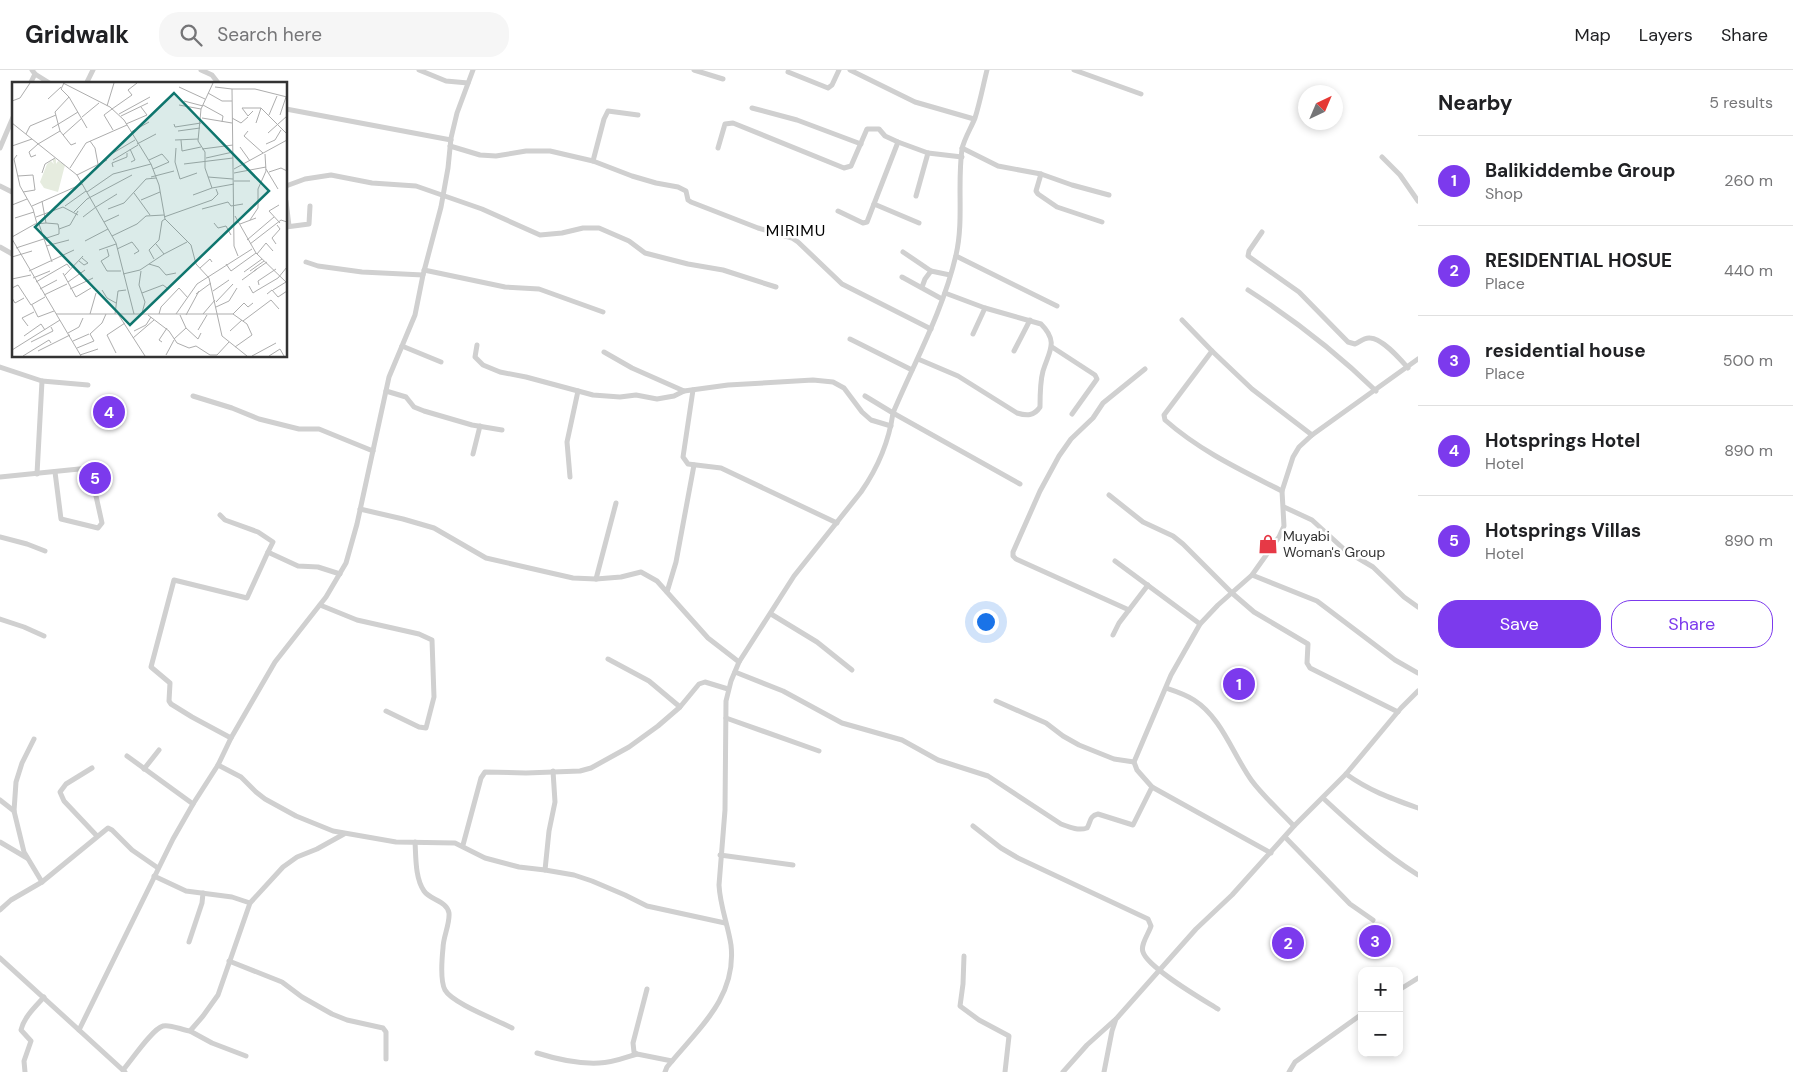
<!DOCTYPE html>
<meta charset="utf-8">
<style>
:root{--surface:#fff;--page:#f6f6f6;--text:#202124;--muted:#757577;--line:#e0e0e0;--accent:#7c3aed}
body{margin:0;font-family:"DM Sans",sans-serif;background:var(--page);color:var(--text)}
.controls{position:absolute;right:15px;bottom:15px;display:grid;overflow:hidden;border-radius:10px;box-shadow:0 2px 8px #0003}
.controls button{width:45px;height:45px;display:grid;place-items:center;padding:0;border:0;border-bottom:1px solid var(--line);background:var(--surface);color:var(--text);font:25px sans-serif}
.compass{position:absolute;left:1298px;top:15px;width:45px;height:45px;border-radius:50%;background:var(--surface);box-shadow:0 2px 8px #0003;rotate:44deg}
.you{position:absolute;left:985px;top:551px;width:18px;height:18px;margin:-12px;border:4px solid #fff;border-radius:50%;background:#1a73e8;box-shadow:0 0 0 8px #1a73e833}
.badge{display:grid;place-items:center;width:32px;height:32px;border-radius:50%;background:var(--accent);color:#fff;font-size:16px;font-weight:700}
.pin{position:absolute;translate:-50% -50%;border:2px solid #fff;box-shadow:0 1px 5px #0006}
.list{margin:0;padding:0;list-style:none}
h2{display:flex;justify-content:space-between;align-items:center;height:65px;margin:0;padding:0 20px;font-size:21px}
h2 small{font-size:16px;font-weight:400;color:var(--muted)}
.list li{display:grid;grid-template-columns:32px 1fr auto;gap:15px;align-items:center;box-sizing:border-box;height:90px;padding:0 20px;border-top:1px solid var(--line)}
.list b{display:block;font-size:19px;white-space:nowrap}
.list p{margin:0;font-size:16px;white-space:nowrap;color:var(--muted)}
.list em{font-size:16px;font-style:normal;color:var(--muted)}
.actions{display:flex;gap:10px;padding:15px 20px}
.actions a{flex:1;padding:11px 0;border:1px solid var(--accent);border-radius:20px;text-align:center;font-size:18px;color:var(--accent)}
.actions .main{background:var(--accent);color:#fff}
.icon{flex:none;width:28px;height:28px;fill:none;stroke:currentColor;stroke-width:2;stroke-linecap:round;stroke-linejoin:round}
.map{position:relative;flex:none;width:1418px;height:1002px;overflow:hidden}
header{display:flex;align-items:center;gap:30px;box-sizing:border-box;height:70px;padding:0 25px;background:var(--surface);border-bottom:1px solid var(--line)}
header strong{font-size:24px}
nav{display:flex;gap:28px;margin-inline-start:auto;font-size:18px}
.search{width:350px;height:45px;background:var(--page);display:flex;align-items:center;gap:12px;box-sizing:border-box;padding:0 18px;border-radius:20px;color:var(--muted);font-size:19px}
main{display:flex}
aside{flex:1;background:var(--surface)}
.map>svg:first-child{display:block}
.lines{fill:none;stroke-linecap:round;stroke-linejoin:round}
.minor{stroke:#d0d0d0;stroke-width:5}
.labels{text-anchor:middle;stroke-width:5;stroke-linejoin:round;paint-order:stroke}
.poi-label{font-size:14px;fill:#333;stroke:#fff;text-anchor:start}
.quarter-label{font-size:16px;letter-spacing:1px;fill:#000;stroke:#fff}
.inset-road{fill:none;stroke:#adadad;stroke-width:1}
.view{fill:#0f766e;fill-opacity:0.15;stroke:#0f766e;stroke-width:2.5}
.inset-edge{fill:none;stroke:#333;stroke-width:2.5}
</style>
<header>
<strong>Gridwalk</strong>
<div class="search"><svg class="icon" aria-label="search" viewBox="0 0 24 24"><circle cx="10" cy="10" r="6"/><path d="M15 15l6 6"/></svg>Search here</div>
<nav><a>Map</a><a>Layers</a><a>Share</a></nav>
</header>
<main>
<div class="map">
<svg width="1418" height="1002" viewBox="0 0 1418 1002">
<rect width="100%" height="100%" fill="#fff"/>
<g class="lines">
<!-- minor -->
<g class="minor">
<path d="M 32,0 L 35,4 L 51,14"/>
<path d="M 201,0 L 212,5 L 219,14"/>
<path d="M 419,0 L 446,11 L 468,13"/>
<path d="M 694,0 L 723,9"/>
<path d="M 850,0 L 915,32 L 974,49"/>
<path d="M 1074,0 L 1141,24"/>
<path d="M 788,2 L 828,18 L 832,15 L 839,0"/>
<path d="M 30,14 L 35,4"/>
<path d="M 86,14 L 93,0"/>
<path d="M 752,38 L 797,50 L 861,74"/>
<path d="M 286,39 L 451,70"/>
<path d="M 450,76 L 480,85 L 496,86 L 526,81 L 550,81 L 593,91 L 632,106 L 656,113 L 678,117 L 686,121 L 688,130 L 691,132 L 758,158 L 792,168 L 798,172 L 842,214 L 931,259"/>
<path d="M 0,78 L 14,45"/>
<path d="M 718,78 L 725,54 L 733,53 L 844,98 L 851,96 L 867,59 L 879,59 L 885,66 L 898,72 L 928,83 L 962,87"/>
<path d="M 962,78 L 998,96 L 1041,104 L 1072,115 L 1109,125"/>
<path d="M 1382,87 L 1400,105 L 1418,131"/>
<path d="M 593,91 L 604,49 L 608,41 L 638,45"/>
<path d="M 1041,104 L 1036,121 L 1038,124 L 1057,137 L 1102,152"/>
<path d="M 0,116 L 14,123"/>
<path d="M 286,116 L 305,109 L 331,105 L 372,113 L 416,116 L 482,139 L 540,165 L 562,163 L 583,158 L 599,158 L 629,171 L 645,183 L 688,194 L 723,200 L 776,217"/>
<path d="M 916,126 L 928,83"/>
<path d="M 286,131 L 289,156"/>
<path d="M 874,134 L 919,153"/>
<path d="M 838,141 L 863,153 L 867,152 L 898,72"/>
<path d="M 286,157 L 309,154 L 310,136"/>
<path d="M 1262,162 L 1249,181 L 1248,186 L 1299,222 L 1348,272 L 1355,274 C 1360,272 1364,267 1370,268 C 1382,268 1400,289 1408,298"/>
<path d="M 0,177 L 14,185"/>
<path d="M 903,182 L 931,201"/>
<path d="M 956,186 L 1057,236"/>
<path d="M 306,192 L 318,196 L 362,202 L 423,205"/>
<path d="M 424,200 L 505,217 L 539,219 L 603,242"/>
<path d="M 902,207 L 942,229"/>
<path d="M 922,217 L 925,209 L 931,201 L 950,205"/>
<path d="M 1248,220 C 1293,249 1337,283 1376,321"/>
<path d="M 1182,250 L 1212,281 L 1252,319 L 1312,365"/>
<path d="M 973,264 L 985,238"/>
<path d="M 850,269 L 912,300"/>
<path d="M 477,275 L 475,287 L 483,295 L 500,302 L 526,307 L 593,325 L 620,327 L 636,325 L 657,329 L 674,326 L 684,321 L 728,315 L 813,310 L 833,312 L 844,318 L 862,342 L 871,350 L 891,356"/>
<path d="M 402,276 L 441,292"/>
<path d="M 1052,277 L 1095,305 L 1097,309 L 1072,344"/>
<path d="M 1014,281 L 1030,250"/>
<path d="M 1212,281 L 1164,345 L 1165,350 C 1200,381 1241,400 1282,421"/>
<path d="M 604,282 L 632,298 L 684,321"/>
<path d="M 918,289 L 958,306 L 1017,343 C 1027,346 1034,346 1040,337 C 1040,325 1040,312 1043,301 C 1049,281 1059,272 1041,254 L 985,238 L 945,223"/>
<path d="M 0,297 L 42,311 L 88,315"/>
<path d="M 693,320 L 683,387 L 688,394 L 721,398 L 837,453"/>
<path d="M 386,321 L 406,327 L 414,337 L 424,341 L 472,355 L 502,360"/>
<path d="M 193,326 L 232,338 L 259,349 L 299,359 L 319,359 L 373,381"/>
<path d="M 865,326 L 893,343 L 1020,414"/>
<path d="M 473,384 L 480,356"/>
<path d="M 55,402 L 61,449 L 98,458 L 102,453 L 90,399"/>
<path d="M 37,404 L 42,311"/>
<path d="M 0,407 L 79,399 L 105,398"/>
<path d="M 570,407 L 567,372 L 578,321"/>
<path d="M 1109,425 L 1143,452 L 1173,466 L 1183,474 L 1232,523 L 1254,542 L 1308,574 L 1307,593 L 1310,598 L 1398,642"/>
<path d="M 1284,437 L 1312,450 L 1346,481 L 1373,497 L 1404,527 L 1418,537"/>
<path d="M 360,439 L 403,449 L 434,458 L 486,488 L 551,503 L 573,508 L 596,509 L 621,507 L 641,502 L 657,511 L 708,568 L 739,592"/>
<path d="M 220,445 L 225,450 L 258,462 L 273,472 L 268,482 L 272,484 L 298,496 L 318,497 L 340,504"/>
<path d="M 0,467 L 27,474 L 45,481"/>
<path d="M 1115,491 L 1200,554"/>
<path d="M 1252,505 L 1317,531 L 1395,590 L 1418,603"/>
<path d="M 596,509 L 616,433"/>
<path d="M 667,522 L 676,492 L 694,395"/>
<path d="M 320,535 L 357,550 L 419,564 L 432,570 L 434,627 L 426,658 L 419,657 L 386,641"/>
<path d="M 1129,540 L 1016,489 L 1013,486 L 1013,482 L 1040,421 L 1059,386 L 1071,369 L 1093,348 L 1103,333 L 1145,299"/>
<path d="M 771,544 L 817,572 L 852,600"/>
<path d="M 0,549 L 24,557 L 44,566"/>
<path d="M 1113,565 L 1119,553 L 1148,515"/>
<path d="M 608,589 L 649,611 L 680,637"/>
<path d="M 735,602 L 783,621 L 842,653 L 902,670 L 938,690 L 988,706 L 1061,754 C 1069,757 1078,761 1087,758 C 1091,752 1089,746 1098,744 L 1133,755 L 1152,717"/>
<path d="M 1166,618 C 1175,621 1185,624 1194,630 C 1222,648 1233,685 1252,711 C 1264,727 1280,741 1294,756"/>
<path d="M 996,631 L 1046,653 L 1063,666 L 1079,675 L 1114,689 L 1134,692"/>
<path d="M 726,648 L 819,681"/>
<path d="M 231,668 L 192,647 L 171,634 L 169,631 L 170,613 L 151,597 L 174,510 L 247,528 L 268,482"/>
<path d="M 34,669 L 22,693 L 16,712 L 14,741 L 24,782 L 42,812"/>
<path d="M 127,686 L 193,734"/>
<path d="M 218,695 L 241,707 L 256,722 L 265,729 L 296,746 L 333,761 L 396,772 L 455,773 L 485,788 L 519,797 L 545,800 L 549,761 L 555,732 L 553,701"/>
<path d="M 92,698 L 66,714 L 60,722 L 64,731 L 97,766"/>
<path d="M 144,699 L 159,680"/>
<path d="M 1346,704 C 1370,721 1390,728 1418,738"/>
<path d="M 1323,728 C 1353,756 1383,783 1418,805"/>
<path d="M 0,730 L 14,741"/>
<path d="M 973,756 L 1001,778 L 1018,788 L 1148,849 L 1151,856 C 1149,863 1140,875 1143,882 C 1148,898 1202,929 1218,939"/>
<path d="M 1285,767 L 1350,834 L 1373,850"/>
<path d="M 0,772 L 27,788"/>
<path d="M 415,772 C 416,787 415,808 424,821 C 430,830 447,831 449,843 C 450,854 443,867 443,878 C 442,888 440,911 445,920 C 452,933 497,950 512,958"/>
<path d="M 463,775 L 481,708 L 485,702 L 526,703 L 580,701 L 591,698 L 629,677 L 658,656 L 680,637 L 699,614 L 705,612 L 728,619"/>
<path d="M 1271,783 L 1152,717 L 1137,700 L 1134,692 L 1171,605 L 1200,554 L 1218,535 L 1252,505 L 1279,467 L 1284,456 L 1282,421 L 1293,387 L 1299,377 L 1312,365 L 1418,289"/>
<path d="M 720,785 L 793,795"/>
<path d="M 545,800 L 574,805 L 592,811 L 625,825 L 647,836 L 725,853"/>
<path d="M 154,806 L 186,821 L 232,827 L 250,833"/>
<path d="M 0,840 L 11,830 L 42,812 L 108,758 L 112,760 L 132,780 L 158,798"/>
<path d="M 189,872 L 202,833 L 203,823"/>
<path d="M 964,886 L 963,914 L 960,936 L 979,950 L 1009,966 L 1005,1002"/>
<path d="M 0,888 L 125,1002"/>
<path d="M 229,891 L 282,912 L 302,927 L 332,944 L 347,950 L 383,958 L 386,962 L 386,989"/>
<path d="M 647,919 L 633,973 L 634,982 L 637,984 L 672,991"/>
<path d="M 1399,920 L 1418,908"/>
<path d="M 79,960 L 173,769 L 193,734 L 218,695 L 231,668 L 275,592 L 326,527 L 346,493 L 357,454 L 389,307 L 415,245 L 423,205 L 441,137 L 448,98 L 451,68 L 457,43 L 473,0"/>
<path d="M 190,961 L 212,973 L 246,986"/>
<path d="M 537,983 C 556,989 579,994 599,993 C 612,993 624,988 637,984"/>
<path d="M 123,1000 C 131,991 152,959 163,956 C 170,954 182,960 190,961 L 203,946 L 218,925 L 250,833 L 283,797 L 297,787 L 317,779 L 344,764"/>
<path d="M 25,1002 L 24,991 L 31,971 L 21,960 C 24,947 35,937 44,927"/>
<path d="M 665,1002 L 667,997 C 697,960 737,928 731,875 C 728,855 720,836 719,815 L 725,740 L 726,631 L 731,611 L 739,592 L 794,506 L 861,422 C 877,399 889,371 893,343 C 915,291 943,241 956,185 C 964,150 957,115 962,79 C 964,69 971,58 975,48 C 980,32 983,16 987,0"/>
<path d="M 1063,1002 L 1087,975 L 1117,948 L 1196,859 L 1232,825 L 1294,756 L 1346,704 L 1401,638 L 1418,621"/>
<path d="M 1104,1002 L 1112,961 L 1116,949"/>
<path d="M 1289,1002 L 1295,992 L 1362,944"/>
</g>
</g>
<!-- icons -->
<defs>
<symbol id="shop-bare" viewBox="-9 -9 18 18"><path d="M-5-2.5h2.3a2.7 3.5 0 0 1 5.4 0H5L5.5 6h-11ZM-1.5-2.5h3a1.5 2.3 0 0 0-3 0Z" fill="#e63946" stroke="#fff" stroke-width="2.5" paint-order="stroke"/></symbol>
</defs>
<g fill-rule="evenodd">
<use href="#shop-bare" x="1254" y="460" width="28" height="28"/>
</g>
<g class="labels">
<!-- poi labels -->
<g class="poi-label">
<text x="1283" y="471">Muyabi<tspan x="1283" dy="16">Woman's Group</tspan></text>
</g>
<!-- quarter labels -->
<g class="quarter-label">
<text x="796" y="166">MIRIMU</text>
</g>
</g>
<!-- overview -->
<g transform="translate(12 12)">
<rect width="275" height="275" fill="#fff"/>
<path d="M 40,77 L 44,77 L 44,82 L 46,79 L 53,83 L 46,110 L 32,106 L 28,100 L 35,82 L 39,79 L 42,82 Z" fill="#e6ecdf"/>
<path class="inset-road" d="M 51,1 L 98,25 L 112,38 L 139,82 L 147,103 L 153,137 L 179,163 L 184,182 L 197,196 L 210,254 L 235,274M 201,1 L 189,27 L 186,59 L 193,70 L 193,86 L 200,106 L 222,102M 167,5 L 193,17M 203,5 L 220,7M 196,11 L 210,19 L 220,19M 57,15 L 75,46M 36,17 L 49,5M 0,19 L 8,16 L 18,1M 172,19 L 191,24M 167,23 L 189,27M 191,23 L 211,34 L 210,40M 95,24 L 102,1M 100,27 L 120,13 L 116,8 L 125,1M 100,27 L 92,33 L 101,48M 241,29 L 236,34 L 230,26 L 249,26 L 275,52M 107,32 L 138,15M 257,33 L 265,14M 268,33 L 274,15M 109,34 L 136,21M 70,35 L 87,21M 190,36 L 220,41M 220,36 L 229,41 L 236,35M 0,41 L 65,93 L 104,161 L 122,232M 244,41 L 249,26M 114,42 L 135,33 L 129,25M 162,42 L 163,45 L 189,41M 40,46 L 66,30M 48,49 L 59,63 L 64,61M 166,49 L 188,46M 236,49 L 232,54 L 251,71M 119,50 L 137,40M 256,51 L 275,34M 14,52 L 18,44 L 44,33M 51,53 L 70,36M 163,58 L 186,57M 169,58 L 170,69 L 189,65M 78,59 L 83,66 L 86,82M 26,62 L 48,49 L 43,30 L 57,15 L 49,7 L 52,1M 125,62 L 144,52M 254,62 L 263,58 L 269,48M 0,64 L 20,57M 228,65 L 238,79M 164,66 L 163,80 L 168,97 L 185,91M 118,67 L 123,78 L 119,80M 190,67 L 221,63M 101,71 L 123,58M 5,73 L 2,77 L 8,104 L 21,127 L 25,142M 24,73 L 19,75 L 17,70 L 26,62M 194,76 L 221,70M 101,78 L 126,63M 137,78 L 150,72 L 157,80 L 141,87M 172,82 L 221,76M 101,85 L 100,81 L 115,75 L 115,71M 58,86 L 74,61 L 115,43M 222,87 L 275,58M 254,87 L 266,107M 257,90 L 269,86 L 275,89M 30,91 L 33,82 L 43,76M 222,91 L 254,85M 65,93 L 95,78M 6,94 L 21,93 L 23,108 L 11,110M 139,95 L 162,89M 196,95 L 221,97M 222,99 L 238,99M 75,110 L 101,92 L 139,82M 122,111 L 138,133M 181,113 L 200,106M 129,118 L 148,110M 30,119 L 34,141 L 46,142 L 47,147M 0,123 L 15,117M 267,123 L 257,129 L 268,141M 20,124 L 70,102M 53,124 L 74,109M 84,125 L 105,112M 96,127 L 112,121 L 134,97 L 144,96M 190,127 L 216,120 L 219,124 L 231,122M 62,130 L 75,117 L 120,93M 223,134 L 244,171 L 275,201M 24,135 L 51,125 L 66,133M 71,135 L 84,125M 152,135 L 200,118 L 206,112 L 204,107M 3,136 L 22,130M 238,138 L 246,126 L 246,107 L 254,89 L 253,72M 92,140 L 107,133M 202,141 L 206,146 L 214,144 L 219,153M 27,142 L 40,180M 228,142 L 244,136M 47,147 L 58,143 L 66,129M 100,154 L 125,142 L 134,134 L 152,133M 0,155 L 23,142 L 34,141M 0,157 L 69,274M 235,158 L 262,135M 73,159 L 96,147M 238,162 L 269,138 L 275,140M 264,162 L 260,156 L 268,147 L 265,143M 34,164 L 57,158M 4,166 L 47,152 L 47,147M 95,167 L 97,174 L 89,179 L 95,189 L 109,189M 105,167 L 120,160 L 127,169 L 122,172M 87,168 L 104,162M 152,172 L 175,160M 245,172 L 254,161 L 261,169M 226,174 L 222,164 L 220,7 L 243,7 L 275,15M 0,175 L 20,169M 142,177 L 137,168 L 147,158 L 150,139 L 153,137M 67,179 L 72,183 L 76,181 L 70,176M 137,182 L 147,185 L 154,193 L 164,191M 214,182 L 219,189 L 244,171M 188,186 L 198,177 L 200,180M 17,189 L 62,168M 129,189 L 127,203 L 133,220 L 130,231M 238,189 L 252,179M 242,189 L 255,180M 232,190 L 250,177M 51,191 L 64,215 L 79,206M 111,192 L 128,188 L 152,172 L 144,162M 52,194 L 71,174M 21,196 L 38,189M 0,197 L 19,193M 230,198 L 245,187M 24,200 L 55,182 L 58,186M 56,200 L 73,188M 247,203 L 246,199 L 264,187M 237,204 L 241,211 L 244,209 L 266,196 L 275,185M 0,206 L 6,203 L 19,223 L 33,215M 28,207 L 45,198M 58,207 L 81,196M 90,208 L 95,216 L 104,221M 261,208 L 274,200M 201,209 L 217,198M 130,211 L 151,203 L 155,206M 184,212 L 199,201M 255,212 L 260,208 L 266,215 L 275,209M 32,213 L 55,202M 0,216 L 3,221 L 12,216M 204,220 L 221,202M 20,223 L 26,235 L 42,229M 204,225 L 217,219 L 225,206M 44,232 L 221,232 L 235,242 L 240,253 L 223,265M 78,232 L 84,211M 103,232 L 106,209 L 114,208M 106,232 L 133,274M 147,232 L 149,225 L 167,206 L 176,216M 164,232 L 185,202 L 240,167M 191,232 L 203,218M 221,232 L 232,221 L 236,225 L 241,221M 136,233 L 157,249 L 165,261 L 177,266 L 184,264 L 198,273 L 205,273 L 217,260M 168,233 L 174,246 L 186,257 L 189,251M 174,233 L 187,209M 231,239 L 259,218 L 267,227M 16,244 L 10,236 L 22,230M 186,248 L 195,233M 122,249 L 134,243 L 139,235M 218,249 L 230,238M 56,251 L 67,245 L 71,236M 12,254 L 29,242 L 33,248M 121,256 L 142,238M 162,257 L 174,246M 61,259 L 77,252M 19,260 L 41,249 L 39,245M 150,260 L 147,258 L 155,246M 65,266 L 82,259 L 78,252 L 90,241 L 94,232M 0,268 L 48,238M 26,269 L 58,253M 104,271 L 95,253 L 113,241M 68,273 L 86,267M 154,273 L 162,258M 11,274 L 37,258 L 39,261M 240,274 L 264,261M 257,274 L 268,267 L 272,274"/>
<path class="view" d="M 162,11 L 257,109 L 118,243 L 23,145 Z"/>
<rect width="275" height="275" class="inset-edge"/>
</g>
</svg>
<div class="controls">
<button>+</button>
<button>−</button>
</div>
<svg class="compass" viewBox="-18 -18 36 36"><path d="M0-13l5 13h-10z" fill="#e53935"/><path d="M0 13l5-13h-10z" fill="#757577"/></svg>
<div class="you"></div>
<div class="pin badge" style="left:1239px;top:614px">1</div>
<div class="pin badge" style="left:1288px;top:873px">2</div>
<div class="pin badge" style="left:1375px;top:871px">3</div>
<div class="pin badge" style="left:109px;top:342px">4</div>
<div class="pin badge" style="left:95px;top:408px">5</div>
</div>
<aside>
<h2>Nearby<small>5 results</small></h2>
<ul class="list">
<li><span class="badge">1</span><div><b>Balikiddembe Group</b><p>Shop</p></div><em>260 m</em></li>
<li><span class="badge">2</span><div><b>RESIDENTIAL HOSUE</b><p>Place</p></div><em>440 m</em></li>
<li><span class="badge">3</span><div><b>residential house</b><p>Place</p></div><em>500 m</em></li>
<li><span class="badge">4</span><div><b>Hotsprings Hotel</b><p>Hotel</p></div><em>890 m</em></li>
<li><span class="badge">5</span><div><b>Hotsprings Villas</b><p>Hotel</p></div><em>890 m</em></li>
</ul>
<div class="actions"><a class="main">Save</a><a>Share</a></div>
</aside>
</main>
